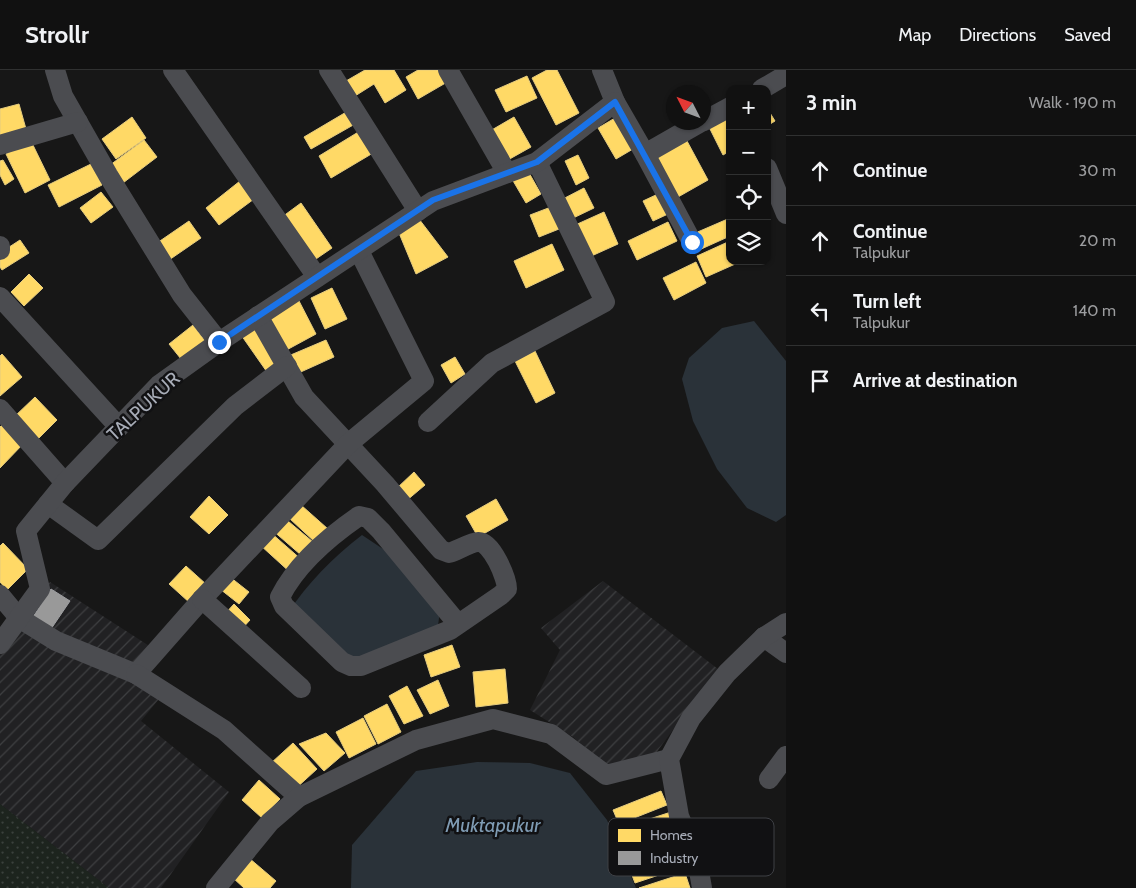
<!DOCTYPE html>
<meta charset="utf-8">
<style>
:root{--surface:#111;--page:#1a1a1a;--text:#f1f3f6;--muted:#9c9d9f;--line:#303131}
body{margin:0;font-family:Cabin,sans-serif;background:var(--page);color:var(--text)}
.controls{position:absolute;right:15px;top:15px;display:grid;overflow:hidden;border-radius:10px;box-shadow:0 1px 4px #0004}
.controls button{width:45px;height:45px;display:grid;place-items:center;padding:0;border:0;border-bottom:1px solid var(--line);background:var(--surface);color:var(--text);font:25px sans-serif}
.compass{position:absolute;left:666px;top:15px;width:45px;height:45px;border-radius:50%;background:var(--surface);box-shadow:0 1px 4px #0004;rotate:312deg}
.stop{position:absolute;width:15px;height:15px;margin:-11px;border:4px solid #1a73e8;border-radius:50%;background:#fff}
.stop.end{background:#1a73e8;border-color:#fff;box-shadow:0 1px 5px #0008}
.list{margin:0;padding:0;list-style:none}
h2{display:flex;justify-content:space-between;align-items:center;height:65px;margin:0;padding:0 20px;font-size:21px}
h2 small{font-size:16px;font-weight:400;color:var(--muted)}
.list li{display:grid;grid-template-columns:32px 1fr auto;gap:15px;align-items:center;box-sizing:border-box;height:70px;padding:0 20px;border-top:1px solid var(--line)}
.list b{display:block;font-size:19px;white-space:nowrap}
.list p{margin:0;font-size:16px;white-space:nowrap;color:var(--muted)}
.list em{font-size:16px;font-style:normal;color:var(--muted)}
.icon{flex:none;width:28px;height:28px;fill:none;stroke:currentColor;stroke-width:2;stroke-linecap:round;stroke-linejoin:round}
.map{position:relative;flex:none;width:786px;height:818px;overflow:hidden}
header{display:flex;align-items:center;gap:30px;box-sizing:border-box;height:70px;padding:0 25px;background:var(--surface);border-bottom:1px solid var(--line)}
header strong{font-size:24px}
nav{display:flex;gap:28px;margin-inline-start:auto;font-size:18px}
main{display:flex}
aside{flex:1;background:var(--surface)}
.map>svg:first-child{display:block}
.industrial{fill:url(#industrial-furrows)}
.green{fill:url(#green-dots)}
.water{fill:#2a3239}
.homes{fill:#ffd966;stroke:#e5cc7f}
.industry{fill:#999;stroke:#9e9fa2}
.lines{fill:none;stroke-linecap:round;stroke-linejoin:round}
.minor{stroke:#4b4c50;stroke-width:20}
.route{stroke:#1a73e8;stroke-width:6}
.labels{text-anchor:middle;stroke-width:5;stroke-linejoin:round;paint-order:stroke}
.street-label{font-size:19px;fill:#a8adb8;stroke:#111113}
.water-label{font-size:20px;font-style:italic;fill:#7f9bb3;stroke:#111113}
.key{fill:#111113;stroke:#3e4045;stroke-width:1}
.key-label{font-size:14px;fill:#a8adb8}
</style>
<header>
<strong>Strollr</strong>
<nav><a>Map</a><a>Directions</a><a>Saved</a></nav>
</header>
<main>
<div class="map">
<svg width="786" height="818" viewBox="0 0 786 818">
<defs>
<pattern id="industrial-furrows" width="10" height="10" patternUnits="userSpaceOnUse" patternTransform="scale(1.25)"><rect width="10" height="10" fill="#212123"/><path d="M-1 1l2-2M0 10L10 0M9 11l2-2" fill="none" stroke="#3e3f41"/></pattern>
<pattern id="green-dots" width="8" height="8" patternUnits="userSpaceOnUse" patternTransform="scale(1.25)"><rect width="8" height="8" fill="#1d241e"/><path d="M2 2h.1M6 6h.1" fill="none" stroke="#3b413d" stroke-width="1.8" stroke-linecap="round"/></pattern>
</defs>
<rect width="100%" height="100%" fill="#171717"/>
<!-- industrial -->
<g class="industrial">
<path d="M 603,511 L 718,599 L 653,687 L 607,697 L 573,667 L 530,640 L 560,580 L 541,558 Z"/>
<path d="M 50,512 L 154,579 L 129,606 L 159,629 L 141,651 L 229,722 L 161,818 L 109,818 L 0,734 L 0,584 Z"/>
</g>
<!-- green -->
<path class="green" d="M 0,734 L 109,818 L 0,818 Z"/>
<!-- water -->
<g class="water">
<path d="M 754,251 L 786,291 L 786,445 L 776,452 L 747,438 L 717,399 L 693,351 L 682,309 L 689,288 L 722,258 Z"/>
<path d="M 362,465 L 392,485 L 440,540 L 437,564 L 339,596 L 287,544 C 308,513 332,488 362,465 Z"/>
<path d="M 477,692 L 530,693 L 570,703 L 607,750 L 636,818 L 351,818 L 352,775 L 416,701 Z"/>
</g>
<!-- homes -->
<g class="homes">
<path d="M 365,0 L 394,0 L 406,20 L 385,33 L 374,14 L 355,26 L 346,11 Z"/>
<path d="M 418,0 L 443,0 L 449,11 L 418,29 L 406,7 Z"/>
<path d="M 547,0 L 557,0 L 579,43 L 556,55 L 532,8 Z"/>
<path d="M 527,6 L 537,28 L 506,42 L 495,20 Z"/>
<path d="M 19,34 L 26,59 L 0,67 L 0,39 Z"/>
<path d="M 767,38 L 775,51 L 767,56 Z"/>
<path d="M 348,41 L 355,54 L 311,79 L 304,67 Z"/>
<path d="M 132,47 L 146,68 L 116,89 L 102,69 Z"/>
<path d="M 514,47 L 531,77 L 506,91 L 490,61 Z"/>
<path d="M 730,47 L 730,81 L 723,85 L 709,57 Z"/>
<path d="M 615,48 L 633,79 L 616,89 L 598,58 Z"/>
<path d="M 360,61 L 373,83 L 331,108 L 319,86 Z"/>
<path d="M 144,70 L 157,87 L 119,116 L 106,98 Z"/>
<path d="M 31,71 L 50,110 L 25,123 L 6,84 Z"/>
<path d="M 687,71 L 708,110 L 678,127 L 656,88 Z"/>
<path d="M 578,85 L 589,108 L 576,115 L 565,91 Z"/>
<path d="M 3,90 L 14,109 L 5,115 L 0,105 L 0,91 Z"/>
<path d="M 91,94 L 102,115 L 59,137 L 48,115 Z"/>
<path d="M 528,101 L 541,124 L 526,133 L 512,109 Z"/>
<path d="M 240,111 L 254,129 L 219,155 L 206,138 Z"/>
<path d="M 584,118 L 594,138 L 569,150 L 559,131 Z"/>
<path d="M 101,122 L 113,137 L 91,153 L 80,138 Z"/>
<path d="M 658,124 L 668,144 L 653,151 L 643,131 Z"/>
<path d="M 301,133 L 332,178 L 313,191 L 282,147 Z"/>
<path d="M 551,137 L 559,159 L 539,167 L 530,145 Z"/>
<path d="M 604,142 L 618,174 L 587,188 L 573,156 Z"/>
<path d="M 730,148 L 730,166 L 699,180 L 693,164 Z"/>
<path d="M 419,149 L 448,187 L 416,204 L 399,163 Z"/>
<path d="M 189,151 L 201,168 L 169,190 L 157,173 Z"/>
<path d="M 668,152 L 677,171 L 637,190 L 628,171 Z"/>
<path d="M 20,170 L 29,183 L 2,200 L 0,197 L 0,183 Z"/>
<path d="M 730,171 L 730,191 L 742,191 L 706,207 L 697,186 Z"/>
<path d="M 552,174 L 564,200 L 526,218 L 514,191 Z"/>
<path d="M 696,192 L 706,213 L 674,230 L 663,208 Z"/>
<path d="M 29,204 L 43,218 L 24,236 L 11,222 Z"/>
<path d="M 332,218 L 347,249 L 325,259 L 311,228 Z"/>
<path d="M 298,229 L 316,264 L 281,283 L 262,248 Z"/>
<path d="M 253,252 L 281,292 L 267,302 L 239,262 Z"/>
<path d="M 193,255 L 208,275 L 185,294 L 169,274 Z"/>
<path d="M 326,270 L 334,287 L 294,305 L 286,287 Z"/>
<path d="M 535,281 L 555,323 L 536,333 L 515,291 Z"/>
<path d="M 2,284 L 22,307 L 0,326 L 0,286 Z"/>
<path d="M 455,287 L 465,304 L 451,313 L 441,295 Z"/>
<path d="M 35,327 L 57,350 L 36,371 L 13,348 Z"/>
<path d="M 4,353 L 24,373 L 0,398 L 0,357 Z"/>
<path d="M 414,402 L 425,415 L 406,431 L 396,419 Z"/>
<path d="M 209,426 L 228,445 L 209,464 L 190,447 Z"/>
<path d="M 496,429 L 508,450 L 478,467 L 466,446 Z"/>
<path d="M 301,435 L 328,459 L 316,473 L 289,448 Z"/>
<path d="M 282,446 L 313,472 L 301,485 L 271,459 Z"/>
<path d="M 270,462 L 303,491 L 292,504 L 259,474 Z"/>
<path d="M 3,473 L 28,499 L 7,520 L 0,512 L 0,476 Z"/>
<path d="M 186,496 L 207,515 L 190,533 L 169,514 Z"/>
<path d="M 230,507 L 249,522 L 239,534 L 220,519 Z"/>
<path d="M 234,534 L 250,550 L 240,561 L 224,545 Z"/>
<path d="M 452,575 L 460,597 L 431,607 L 424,585 Z"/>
<path d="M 505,599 L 508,633 L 476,637 L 473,602 Z"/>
<path d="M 438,610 L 449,636 L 430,644 L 417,620 Z"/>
<path d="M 407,616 L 423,646 L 404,654 L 389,626 Z"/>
<path d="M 387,634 L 401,662 L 378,674 L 364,646 Z"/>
<path d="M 363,648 L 376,674 L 349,688 L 336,662 Z"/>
<path d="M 326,663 L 345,683 L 324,701 L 299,674 Z"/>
<path d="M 293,673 L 317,699 L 294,720 L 270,694 Z"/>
<path d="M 259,710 L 280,729 L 262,748 L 242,730 Z"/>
<path d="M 661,721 L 667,735 L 619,754 L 613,740 Z"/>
<path d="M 671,742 L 674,752 L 625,769 L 622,758 Z"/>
<path d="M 675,784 L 680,798 L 635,813 L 630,800 Z"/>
<path d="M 249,788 L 276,811 L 270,818 L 244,818 L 232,807 Z"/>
<path d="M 685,803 L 690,818 L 639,818 Z"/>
</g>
<!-- industry -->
<path class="industry" d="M 51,519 L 70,531 L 51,559 L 33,547 Z"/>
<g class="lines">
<!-- minor -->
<g class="minor">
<path d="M 55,0 L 63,26 L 108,105 L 182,225 L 219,272"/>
<path d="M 173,0 L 317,207"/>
<path d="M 329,0 L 418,141"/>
<path d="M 448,0 L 507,103"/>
<path d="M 602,0 L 615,32"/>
<path d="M 762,19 L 786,5"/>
<path d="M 704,51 L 730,37"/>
<path d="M 0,75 L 78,52"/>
<path d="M 645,84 L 692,172"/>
<path d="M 767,98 L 786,144"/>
<path d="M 0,176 L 0,180"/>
<path d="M 0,227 L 119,357"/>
<path d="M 258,246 L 304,327 L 385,414 L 434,472 L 441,480 L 449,483 C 456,481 472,472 478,472 C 492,471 507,509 507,519 L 501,525 L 450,560 L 361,596 L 351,596 L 342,592 L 284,536 L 280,527 C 296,495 330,466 359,446 L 368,448 L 381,461 L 458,554"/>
<path d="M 0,339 L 65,413"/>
<path d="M 428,352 L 492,293 L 605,232 L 537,92"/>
<path d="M 48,434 L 98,470 L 235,336 L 287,296"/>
<path d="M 0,525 L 19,548 L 56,571 L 136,604 L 202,529 L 348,374 L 424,311 L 359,181"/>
<path d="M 202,529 L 301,618"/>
<path d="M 764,567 L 786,583"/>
<path d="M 0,574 L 40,519 L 26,461 L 65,413 L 159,315 L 219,272 L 433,131 L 537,92 L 615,32 L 645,84 L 701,52"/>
<path d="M 136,604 L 224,660 L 299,727"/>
<path d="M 769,709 L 786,686"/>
<path d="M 216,818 L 270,752 L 299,727 L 416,670 L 493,649 L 551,664 L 606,705 L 669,689"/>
<path d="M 702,818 L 697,790 L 679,746 L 669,689 L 691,648 L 727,603 L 764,567 L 786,553"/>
</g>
</g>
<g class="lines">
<!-- route -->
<path class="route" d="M 219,272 L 433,130 L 537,92 L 615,32 L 692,172"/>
</g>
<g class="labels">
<!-- street labels -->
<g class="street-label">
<text transform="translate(143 336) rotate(-43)" y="7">TALPUKUR</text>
</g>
<!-- water labels -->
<g class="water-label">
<text x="493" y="762">Muktapukur</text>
</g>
</g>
<!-- legend -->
<rect x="608" y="748" width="166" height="58" rx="8" class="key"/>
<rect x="618" y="759" width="23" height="13" fill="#ffd966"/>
<rect x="618" y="781" width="23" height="14" fill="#999"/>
<g class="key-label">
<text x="650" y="770">Homes</text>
<text x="650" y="793">Industry</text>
</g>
</svg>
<div class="controls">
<button>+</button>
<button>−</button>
<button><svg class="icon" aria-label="locate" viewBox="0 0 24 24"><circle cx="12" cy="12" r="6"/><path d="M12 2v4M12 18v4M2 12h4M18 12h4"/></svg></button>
<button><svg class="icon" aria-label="layers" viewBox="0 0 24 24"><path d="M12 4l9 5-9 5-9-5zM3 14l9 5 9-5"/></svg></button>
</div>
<svg class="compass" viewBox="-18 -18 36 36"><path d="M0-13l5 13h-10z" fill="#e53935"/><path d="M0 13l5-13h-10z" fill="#9c9d9f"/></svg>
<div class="stop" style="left:692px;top:172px"></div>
<div class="stop end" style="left:219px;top:272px"></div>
</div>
<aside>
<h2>3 min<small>Walk · 190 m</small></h2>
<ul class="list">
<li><svg class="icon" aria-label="ahead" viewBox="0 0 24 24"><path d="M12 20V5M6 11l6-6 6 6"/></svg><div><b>Continue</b></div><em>30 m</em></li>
<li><svg class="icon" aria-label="ahead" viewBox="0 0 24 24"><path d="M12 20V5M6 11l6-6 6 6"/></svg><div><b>Continue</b><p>Talpukur</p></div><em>20 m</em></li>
<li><svg class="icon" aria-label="left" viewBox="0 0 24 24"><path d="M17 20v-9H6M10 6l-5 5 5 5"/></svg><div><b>Turn left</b><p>Talpukur</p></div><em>140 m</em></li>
<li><svg class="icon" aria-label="arrive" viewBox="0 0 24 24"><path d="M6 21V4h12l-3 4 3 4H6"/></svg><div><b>Arrive at destination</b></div></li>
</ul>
</aside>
</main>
